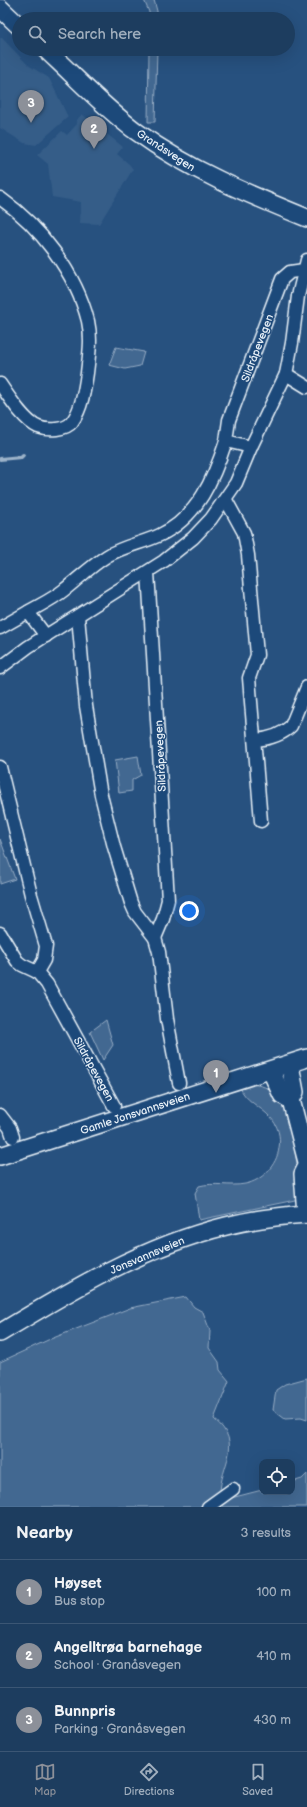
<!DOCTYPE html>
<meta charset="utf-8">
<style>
:root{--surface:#1d3d5f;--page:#2a4868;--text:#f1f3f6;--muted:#a0aebd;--line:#3b5674;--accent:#8c9099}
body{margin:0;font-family:"Balsamiq Sans",sans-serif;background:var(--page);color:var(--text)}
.controls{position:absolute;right:12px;bottom:12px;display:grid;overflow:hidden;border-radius:8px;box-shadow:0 4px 16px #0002}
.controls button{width:36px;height:36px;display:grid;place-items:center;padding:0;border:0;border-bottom:1px solid var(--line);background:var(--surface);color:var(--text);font:20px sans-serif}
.you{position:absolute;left:189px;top:911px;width:14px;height:14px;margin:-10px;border:3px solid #fff;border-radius:50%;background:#1a73e8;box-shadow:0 0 0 6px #1a73e833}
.badge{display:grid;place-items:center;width:26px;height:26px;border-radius:50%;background:var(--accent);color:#fff;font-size:13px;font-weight:700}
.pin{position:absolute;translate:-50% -33px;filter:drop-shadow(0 1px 2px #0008)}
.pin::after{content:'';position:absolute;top:21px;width:14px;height:12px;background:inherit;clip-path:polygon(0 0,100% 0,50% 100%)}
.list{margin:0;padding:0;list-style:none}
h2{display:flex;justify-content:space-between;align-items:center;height:52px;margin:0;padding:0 16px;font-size:17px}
h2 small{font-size:13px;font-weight:400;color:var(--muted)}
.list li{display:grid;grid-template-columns:26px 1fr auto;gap:12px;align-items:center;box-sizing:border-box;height:64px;padding:0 16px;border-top:1px solid var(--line)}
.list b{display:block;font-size:15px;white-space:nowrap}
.list p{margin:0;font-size:13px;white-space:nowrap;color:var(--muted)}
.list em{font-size:13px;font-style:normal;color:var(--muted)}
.icon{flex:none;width:22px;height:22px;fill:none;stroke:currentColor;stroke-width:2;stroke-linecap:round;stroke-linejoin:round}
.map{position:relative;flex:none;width:307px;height:1507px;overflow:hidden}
.search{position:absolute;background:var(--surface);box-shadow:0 4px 16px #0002;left:12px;right:12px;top:12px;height:44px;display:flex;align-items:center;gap:10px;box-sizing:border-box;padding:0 14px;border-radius:22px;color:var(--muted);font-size:15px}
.sheet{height:244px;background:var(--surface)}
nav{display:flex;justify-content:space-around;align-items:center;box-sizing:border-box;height:56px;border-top:1px solid var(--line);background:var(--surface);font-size:11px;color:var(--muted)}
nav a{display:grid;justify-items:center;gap:2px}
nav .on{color:var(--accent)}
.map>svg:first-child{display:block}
.built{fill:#355d88}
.green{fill:#436891;stroke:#96acc4}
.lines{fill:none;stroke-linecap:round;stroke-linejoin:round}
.stream{stroke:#9db3c9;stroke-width:4}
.street-casing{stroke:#e8f1f8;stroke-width:15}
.secondary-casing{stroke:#e8f1f8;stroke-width:20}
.street{stroke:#1f4a7a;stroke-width:12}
.secondary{stroke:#1f4a7a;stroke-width:17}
.labels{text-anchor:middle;stroke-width:3;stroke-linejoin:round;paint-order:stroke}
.street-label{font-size:11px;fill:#e8f1f8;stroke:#1f4a7a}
</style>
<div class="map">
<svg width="307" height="1507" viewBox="0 0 307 1507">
<rect width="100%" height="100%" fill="#27517f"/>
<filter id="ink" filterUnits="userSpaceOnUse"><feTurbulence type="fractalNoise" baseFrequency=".025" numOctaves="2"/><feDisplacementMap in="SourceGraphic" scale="8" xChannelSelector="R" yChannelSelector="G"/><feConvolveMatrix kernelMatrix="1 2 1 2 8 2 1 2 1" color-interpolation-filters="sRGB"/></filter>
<g filter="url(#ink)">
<!-- built -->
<g class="built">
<path d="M 0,38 L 2,38 L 28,65 L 49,78 L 68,117 L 36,145 L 24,143 L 0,128 Z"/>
<path d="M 82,114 L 123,147 L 117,154 L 129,164 L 133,169 L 99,224 L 80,223 L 81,202 L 52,197 L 48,164 L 37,155 L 62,131 L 67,135 L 77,124 L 77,120 Z"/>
</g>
<!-- green -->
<g class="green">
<path d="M 144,0 L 154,0 L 157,11 L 157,19 L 149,19 L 149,12 Z"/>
<path d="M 149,49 L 157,49 L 155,122 L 148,122 Z"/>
<path d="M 116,347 L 144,352 L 140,366 L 125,369 L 109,365 Z"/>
<path d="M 138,756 L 141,775 L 132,780 L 132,791 L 119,793 L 115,760 Z"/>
<path d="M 0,839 L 15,879 L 0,884 Z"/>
<path d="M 106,1020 L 113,1045 L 103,1060 L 90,1032 Z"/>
<path d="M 250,1084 C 260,1085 269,1087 276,1095 C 293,1114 297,1166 300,1191 L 295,1200 L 199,1220 L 195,1193 L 199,1186 C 214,1182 230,1187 245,1184 C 262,1181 277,1165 279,1148 C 281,1137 278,1125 270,1117 C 260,1106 245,1101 240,1087 Z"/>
<path d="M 186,1297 L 194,1307 L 203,1312 L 210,1331 L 209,1348 L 219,1362 L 220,1370 L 229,1381 L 214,1419 C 245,1444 220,1465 220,1494 L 231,1498 L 262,1490 L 262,1492 L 292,1492 L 292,1482 L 302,1479 L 307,1474 L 307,1507 L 0,1507 L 0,1362 L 48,1340 L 130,1308 Z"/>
<path d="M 307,1378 L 307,1420 L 301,1418 L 285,1419 L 273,1410 L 276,1390 L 285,1384 Z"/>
</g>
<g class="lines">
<!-- stream -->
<path class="stream" d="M 0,459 L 21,457 L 23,455"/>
<defs>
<g id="street">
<path d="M 0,198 C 40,226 76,273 88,321 C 92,339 89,355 87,373 C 85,387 82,409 72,422 C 66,430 48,431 38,427 C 24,421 9,397 0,384"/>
<path d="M 286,374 L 307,387"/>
<path d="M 226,441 L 229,420 L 282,279 L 290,272 L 304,270"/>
<path d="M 226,500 L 244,533 L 248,555 L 257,655 L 249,678 L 261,821"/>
<path d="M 148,572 L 168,900 L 163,919 L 155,938"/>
<path d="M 28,612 C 40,605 53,599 64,590 C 78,579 91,566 107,556 C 123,546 143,543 160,535 C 198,517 214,478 226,441 L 251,447"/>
<path d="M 78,616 L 86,706 L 101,795 L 114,847 L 131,903 L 135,912 L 155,938 L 159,952 L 167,1019 L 179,1083"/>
<path d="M 0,628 L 28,612 L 46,636"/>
<path d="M 0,668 L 28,647 L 164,561 L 193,538 L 211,519 L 236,483 L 251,447 L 286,374 L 292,343 L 298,296 L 307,260"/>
<path d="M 255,740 C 268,739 281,736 291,726 L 307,687"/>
<path d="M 0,767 L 31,895 L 46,946 L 44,960 L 37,972"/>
<path d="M 0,933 L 17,961 L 22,965 L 37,972 L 47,984 L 114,1106"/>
<path d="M 0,1115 L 10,1128 L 13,1137"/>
<path d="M 208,1507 L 233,1489"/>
</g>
<g id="secondary">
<path d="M 0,8 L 19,26"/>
<path d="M 45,49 C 75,76 104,108 137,132 C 189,170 248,194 307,218"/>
<path d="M 290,1065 L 295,1092 L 291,1100 L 307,1162"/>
<path d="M 271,1071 L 282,1095 L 291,1100"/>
<path d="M 0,1156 L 307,1058"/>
<path d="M 306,1214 L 303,1174 L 307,1166"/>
<path d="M 0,1333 C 71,1290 144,1246 226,1226 C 253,1219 280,1216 307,1214"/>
</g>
</defs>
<!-- street casing -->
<use href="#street" class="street-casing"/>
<!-- secondary casing -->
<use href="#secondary" class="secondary-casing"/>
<!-- street -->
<use href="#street" class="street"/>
<!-- secondary -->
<use href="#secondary" class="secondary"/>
</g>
</g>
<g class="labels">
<!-- street labels -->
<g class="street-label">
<text transform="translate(166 150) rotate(33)" y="4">Granåsvegen</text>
<text transform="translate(257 348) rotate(-69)" y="4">Sildråpevegen</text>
<text transform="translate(160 756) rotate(-93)" y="4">Sildråpevegen</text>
<text transform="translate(94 1069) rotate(61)" y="4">Sildråpevegen</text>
<text transform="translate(135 1113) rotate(-18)" y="4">Gamle Jonsvannsveien</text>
<text transform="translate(147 1255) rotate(-23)" y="4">Jonsvannsveien</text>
</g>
</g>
</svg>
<div class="controls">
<button><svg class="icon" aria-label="locate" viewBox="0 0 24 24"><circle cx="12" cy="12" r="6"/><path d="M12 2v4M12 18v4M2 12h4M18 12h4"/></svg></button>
</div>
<div class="you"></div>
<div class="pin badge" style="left:216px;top:1093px">1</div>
<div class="pin badge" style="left:94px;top:149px">2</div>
<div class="pin badge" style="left:31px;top:123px">3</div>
<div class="search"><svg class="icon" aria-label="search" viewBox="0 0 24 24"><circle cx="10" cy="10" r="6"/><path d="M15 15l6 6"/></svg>Search here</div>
</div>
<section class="sheet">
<h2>Nearby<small>3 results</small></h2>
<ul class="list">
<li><span class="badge">1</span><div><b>Høyset</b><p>Bus stop</p></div><em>100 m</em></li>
<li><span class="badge">2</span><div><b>Angelltrøa barnehage</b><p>School · Granåsvegen</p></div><em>410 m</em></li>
<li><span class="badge">3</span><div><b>Bunnpris</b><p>Parking · Granåsvegen</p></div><em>430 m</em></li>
</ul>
</section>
<nav>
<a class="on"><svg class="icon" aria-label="map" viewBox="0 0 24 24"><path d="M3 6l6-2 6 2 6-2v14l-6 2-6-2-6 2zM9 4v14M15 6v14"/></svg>Map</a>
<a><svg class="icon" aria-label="directions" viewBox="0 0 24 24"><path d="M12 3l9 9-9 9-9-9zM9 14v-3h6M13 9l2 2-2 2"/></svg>Directions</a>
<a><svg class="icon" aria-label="saved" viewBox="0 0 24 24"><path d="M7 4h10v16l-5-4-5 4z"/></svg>Saved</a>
</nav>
